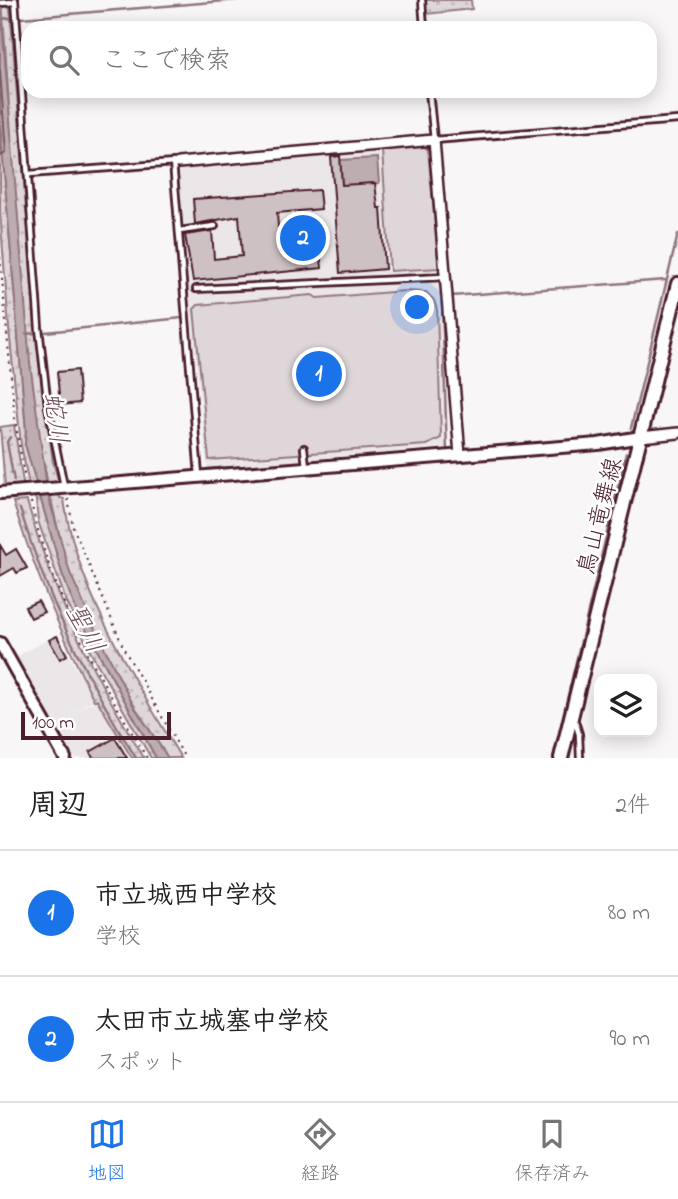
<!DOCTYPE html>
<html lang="ja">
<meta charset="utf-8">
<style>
:root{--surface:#fff;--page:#f6f6f6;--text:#222;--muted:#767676;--line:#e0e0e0;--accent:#1a73e8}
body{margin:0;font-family:"Indie Flower","Klee One",sans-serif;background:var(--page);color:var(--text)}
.controls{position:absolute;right:21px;bottom:21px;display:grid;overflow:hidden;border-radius:14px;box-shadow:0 4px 18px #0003}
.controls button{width:63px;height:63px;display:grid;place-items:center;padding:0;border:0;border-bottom:2px solid var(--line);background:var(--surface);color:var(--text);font:35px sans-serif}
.scale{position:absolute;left:21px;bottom:18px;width:150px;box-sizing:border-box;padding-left:7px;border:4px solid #4a1f2b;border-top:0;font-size:19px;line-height:24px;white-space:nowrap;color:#4a1f2b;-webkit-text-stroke:5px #fff;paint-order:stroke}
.you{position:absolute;left:418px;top:308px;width:24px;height:24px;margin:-18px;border:5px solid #fff;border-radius:50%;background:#1a73e8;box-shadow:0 0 0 10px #1a73e833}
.badge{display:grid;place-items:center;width:46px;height:46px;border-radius:50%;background:var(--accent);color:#fff;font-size:23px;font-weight:700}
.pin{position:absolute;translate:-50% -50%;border:4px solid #fff;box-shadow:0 2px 7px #0006}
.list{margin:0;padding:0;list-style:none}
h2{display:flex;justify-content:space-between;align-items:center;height:91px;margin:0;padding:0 28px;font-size:30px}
h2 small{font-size:23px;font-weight:400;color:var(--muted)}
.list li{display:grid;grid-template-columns:46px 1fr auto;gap:21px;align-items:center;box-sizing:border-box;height:126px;padding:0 28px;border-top:2px solid var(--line)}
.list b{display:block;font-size:26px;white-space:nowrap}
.list p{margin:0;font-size:23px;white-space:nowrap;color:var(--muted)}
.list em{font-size:23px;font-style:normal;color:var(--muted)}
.icon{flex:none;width:38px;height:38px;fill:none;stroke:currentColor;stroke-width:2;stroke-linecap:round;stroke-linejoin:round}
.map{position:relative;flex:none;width:678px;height:758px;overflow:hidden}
.search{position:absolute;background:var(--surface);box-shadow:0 4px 18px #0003;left:21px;right:21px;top:21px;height:77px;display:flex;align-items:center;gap:18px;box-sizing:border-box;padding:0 24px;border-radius:21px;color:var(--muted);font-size:26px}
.sheet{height:343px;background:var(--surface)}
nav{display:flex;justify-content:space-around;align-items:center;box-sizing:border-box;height:98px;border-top:2px solid var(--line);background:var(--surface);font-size:19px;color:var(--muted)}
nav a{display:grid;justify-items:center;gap:4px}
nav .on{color:var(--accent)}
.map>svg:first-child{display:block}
.built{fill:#ebe6e8}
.grass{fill:url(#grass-dots);stroke:#947a82;stroke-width:2}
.pitch{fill:#ded6d9;stroke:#947a82;stroke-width:2}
.water{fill:#bdadb0;stroke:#8f747b;stroke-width:2}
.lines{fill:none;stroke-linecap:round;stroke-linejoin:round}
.shore{stroke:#785860;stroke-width:2}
.stream{stroke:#8f747b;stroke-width:2.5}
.building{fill:#cdc1c4;stroke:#4a1f2b;stroke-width:2}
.service-casing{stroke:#4a1f2b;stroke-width:10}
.minor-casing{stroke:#4a1f2b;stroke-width:14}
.tertiary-casing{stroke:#4a1f2b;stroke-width:16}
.secondary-casing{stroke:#4a1f2b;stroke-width:18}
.path{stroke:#4a1f2b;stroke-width:2;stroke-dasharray:2 5;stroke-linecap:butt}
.service{stroke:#fff;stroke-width:4.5}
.minor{stroke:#fff;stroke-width:9}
.tertiary{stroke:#fff;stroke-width:10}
.secondary{stroke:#fff;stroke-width:12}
.labels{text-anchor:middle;stroke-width:5;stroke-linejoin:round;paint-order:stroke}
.street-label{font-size:24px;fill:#4a1f2b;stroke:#fff}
.water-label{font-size:26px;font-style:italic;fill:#72515a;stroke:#fff}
</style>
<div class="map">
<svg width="678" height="758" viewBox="0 0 678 758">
<defs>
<pattern id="grass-dots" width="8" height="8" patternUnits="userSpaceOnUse" patternTransform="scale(1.75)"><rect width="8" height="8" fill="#ded6d9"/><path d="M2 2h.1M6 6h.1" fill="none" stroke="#c0b7ba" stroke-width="1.8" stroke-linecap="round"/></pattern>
</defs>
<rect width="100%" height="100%" fill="#f8f6f7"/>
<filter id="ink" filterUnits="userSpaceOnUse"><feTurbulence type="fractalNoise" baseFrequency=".0143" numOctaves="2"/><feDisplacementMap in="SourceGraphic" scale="14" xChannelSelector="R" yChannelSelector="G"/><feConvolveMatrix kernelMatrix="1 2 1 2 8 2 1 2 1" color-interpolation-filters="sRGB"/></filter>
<g filter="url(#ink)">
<!-- built -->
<g class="built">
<path d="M 424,146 L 428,150 L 442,295 L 439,295 L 447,447 L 309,460 L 307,457 L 300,457 L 299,461 L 207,468 L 176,169 L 179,166 Z"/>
<path d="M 58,634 L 93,700 L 63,717 L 96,700 L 131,758 L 73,758 L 16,657 Z"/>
</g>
<!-- grass -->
<g class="grass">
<path d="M 2,0 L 6,0 L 7,7 L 10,8 L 38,352 L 53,462 L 59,483 L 57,485 L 60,498 L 64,499 C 76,589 135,681 181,758 L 168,758 C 132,704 87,633 69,571 C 17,392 16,187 2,0 Z"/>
<path d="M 425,0 L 471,0 L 472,9 L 426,14 Z"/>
<path d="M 0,124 L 26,430 L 25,444 L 62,573 L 78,615 L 156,758 L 151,758 L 91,653 L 65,598 L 38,521 L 36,500 L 29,485 L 21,445 L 9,329 L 0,212 Z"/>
<path d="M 14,425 L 23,483 L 21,487 L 5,486 L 0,427 Z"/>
<path d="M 27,501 C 53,596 93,674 144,758 L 132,758 L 97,700 L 94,700 C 62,636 35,572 13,502 Z"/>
</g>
<!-- pitch -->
<g class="pitch">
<path d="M 424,146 L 428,150 L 439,268 L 390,271 L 382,150 Z"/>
<path d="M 405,291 L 426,292 L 434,300 L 437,310 L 441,438 L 427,445 L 209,460 L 194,309 L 198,305 L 312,295 L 317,298 Z"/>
</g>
<!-- water -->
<g class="water">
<path d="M 0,0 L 30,363 L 48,495 L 70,573 L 93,625 L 133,705 L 168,758 L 156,758 L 78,615 L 62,573 L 25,444 L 26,430 L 0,124 Z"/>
<path d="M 377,158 L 379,183 L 342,185 L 340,160 Z"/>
</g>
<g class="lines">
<!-- shore -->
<path class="shore" d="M 0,70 L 6,153 L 0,156"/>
<!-- stream -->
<g class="stream">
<path d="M 21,18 L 237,0"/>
<path d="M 0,19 L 10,18"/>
<path d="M 451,296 L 666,280"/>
<path d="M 26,334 L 182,318"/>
<path d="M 631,428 L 678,234"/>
<path d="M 10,437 L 7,442 L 14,481"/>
<path d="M 208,469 L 447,451 L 442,302"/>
<path d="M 20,509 C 48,601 85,676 136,758"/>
<path d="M 553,758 L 626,453"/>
</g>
</g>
<!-- building -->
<g class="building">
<path d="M 340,156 L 342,185 L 375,183 L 378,208 L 381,208 L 385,269 L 340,273 L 331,157 Z"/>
<path d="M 319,190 L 321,209 L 277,213 L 280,253 L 296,251 L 294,227 L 309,226 L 311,250 L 320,249 L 322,268 L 193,281 L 185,235 L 212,231 L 214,259 L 242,256 L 239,216 L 195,224 L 193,199 Z"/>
<path d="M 77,370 L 80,403 L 60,405 L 57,372 Z"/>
<path d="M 0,545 L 6,555 L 16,549 L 27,568 L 17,573 L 14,568 L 0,576 Z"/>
<path d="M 38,601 L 44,612 L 31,618 L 25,607 Z"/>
<path d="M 57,636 L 67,655 L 60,659 L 49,640 Z"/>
<path d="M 115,738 L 127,758 L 93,758 L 90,752 Z"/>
</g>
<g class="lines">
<defs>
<g id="service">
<path d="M 15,0 L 39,328 L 48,407 L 64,486"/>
<path d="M 422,0 L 424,28"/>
<path d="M 0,3 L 15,2"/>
<path d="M 429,91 L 434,140 L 678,120"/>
<path d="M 173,162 L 199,476"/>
<path d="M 29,174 L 175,163"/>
<path d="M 179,231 L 215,226"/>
<path d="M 196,289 L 444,277"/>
<path d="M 304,448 L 306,467"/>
<path d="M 574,718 L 579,734 L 580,758"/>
</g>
<g id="minor">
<path d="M 178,163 L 434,140 L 460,455"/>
<path d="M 641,437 L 678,433"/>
</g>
<g id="tertiary">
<path d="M 0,493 L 598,444 L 641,437"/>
<path d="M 0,643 L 65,758"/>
</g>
<path id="secondary" d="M 561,758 L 678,284"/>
</defs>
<!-- service casing -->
<use href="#service" class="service-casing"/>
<!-- minor casing -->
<use href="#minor" class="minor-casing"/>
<!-- tertiary casing -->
<use href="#tertiary" class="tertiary-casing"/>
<!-- secondary casing -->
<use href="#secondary" class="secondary-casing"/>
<!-- path -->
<g class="path">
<path d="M 0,257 L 15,420 L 25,480"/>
<path d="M 68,499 L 73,527 L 124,649 L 185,758"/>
<path d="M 31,502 C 51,595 99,677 147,758"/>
</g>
<!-- service -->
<use href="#service" class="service"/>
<!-- minor -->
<use href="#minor" class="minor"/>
<!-- tertiary -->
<use href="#tertiary" class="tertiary"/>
<!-- secondary -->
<use href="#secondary" class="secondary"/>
</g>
</g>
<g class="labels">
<!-- street labels -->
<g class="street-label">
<text transform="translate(599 516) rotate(-76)" y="8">鳥山竜舞線</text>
</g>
<!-- water labels -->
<g class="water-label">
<text transform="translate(57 418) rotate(82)" y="9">蛇川</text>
<text transform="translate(86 628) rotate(62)" y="9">聖川</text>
</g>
</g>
</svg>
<div class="controls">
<button><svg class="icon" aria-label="layers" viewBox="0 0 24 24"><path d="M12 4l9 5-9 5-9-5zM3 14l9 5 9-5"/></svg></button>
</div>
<div class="scale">100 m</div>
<div class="you"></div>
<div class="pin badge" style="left:319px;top:374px">1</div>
<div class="pin badge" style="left:303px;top:238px">2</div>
<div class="search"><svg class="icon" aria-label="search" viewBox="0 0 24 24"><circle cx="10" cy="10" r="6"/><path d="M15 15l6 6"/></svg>ここで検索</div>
</div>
<section class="sheet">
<h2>周辺<small>2件</small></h2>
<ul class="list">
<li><span class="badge">1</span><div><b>市立城西中学校</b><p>学校</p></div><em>80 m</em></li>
<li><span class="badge">2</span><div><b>太田市立城塞中学校</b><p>スポット</p></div><em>90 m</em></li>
</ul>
</section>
<nav>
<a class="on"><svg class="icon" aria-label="map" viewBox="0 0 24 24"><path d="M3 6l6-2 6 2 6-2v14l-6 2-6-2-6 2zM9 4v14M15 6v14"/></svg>地図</a>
<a><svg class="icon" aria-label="directions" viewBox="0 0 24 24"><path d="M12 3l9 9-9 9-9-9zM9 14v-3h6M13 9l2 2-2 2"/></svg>経路</a>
<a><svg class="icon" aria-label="saved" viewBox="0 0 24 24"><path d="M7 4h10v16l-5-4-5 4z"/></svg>保存済み</a>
</nav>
